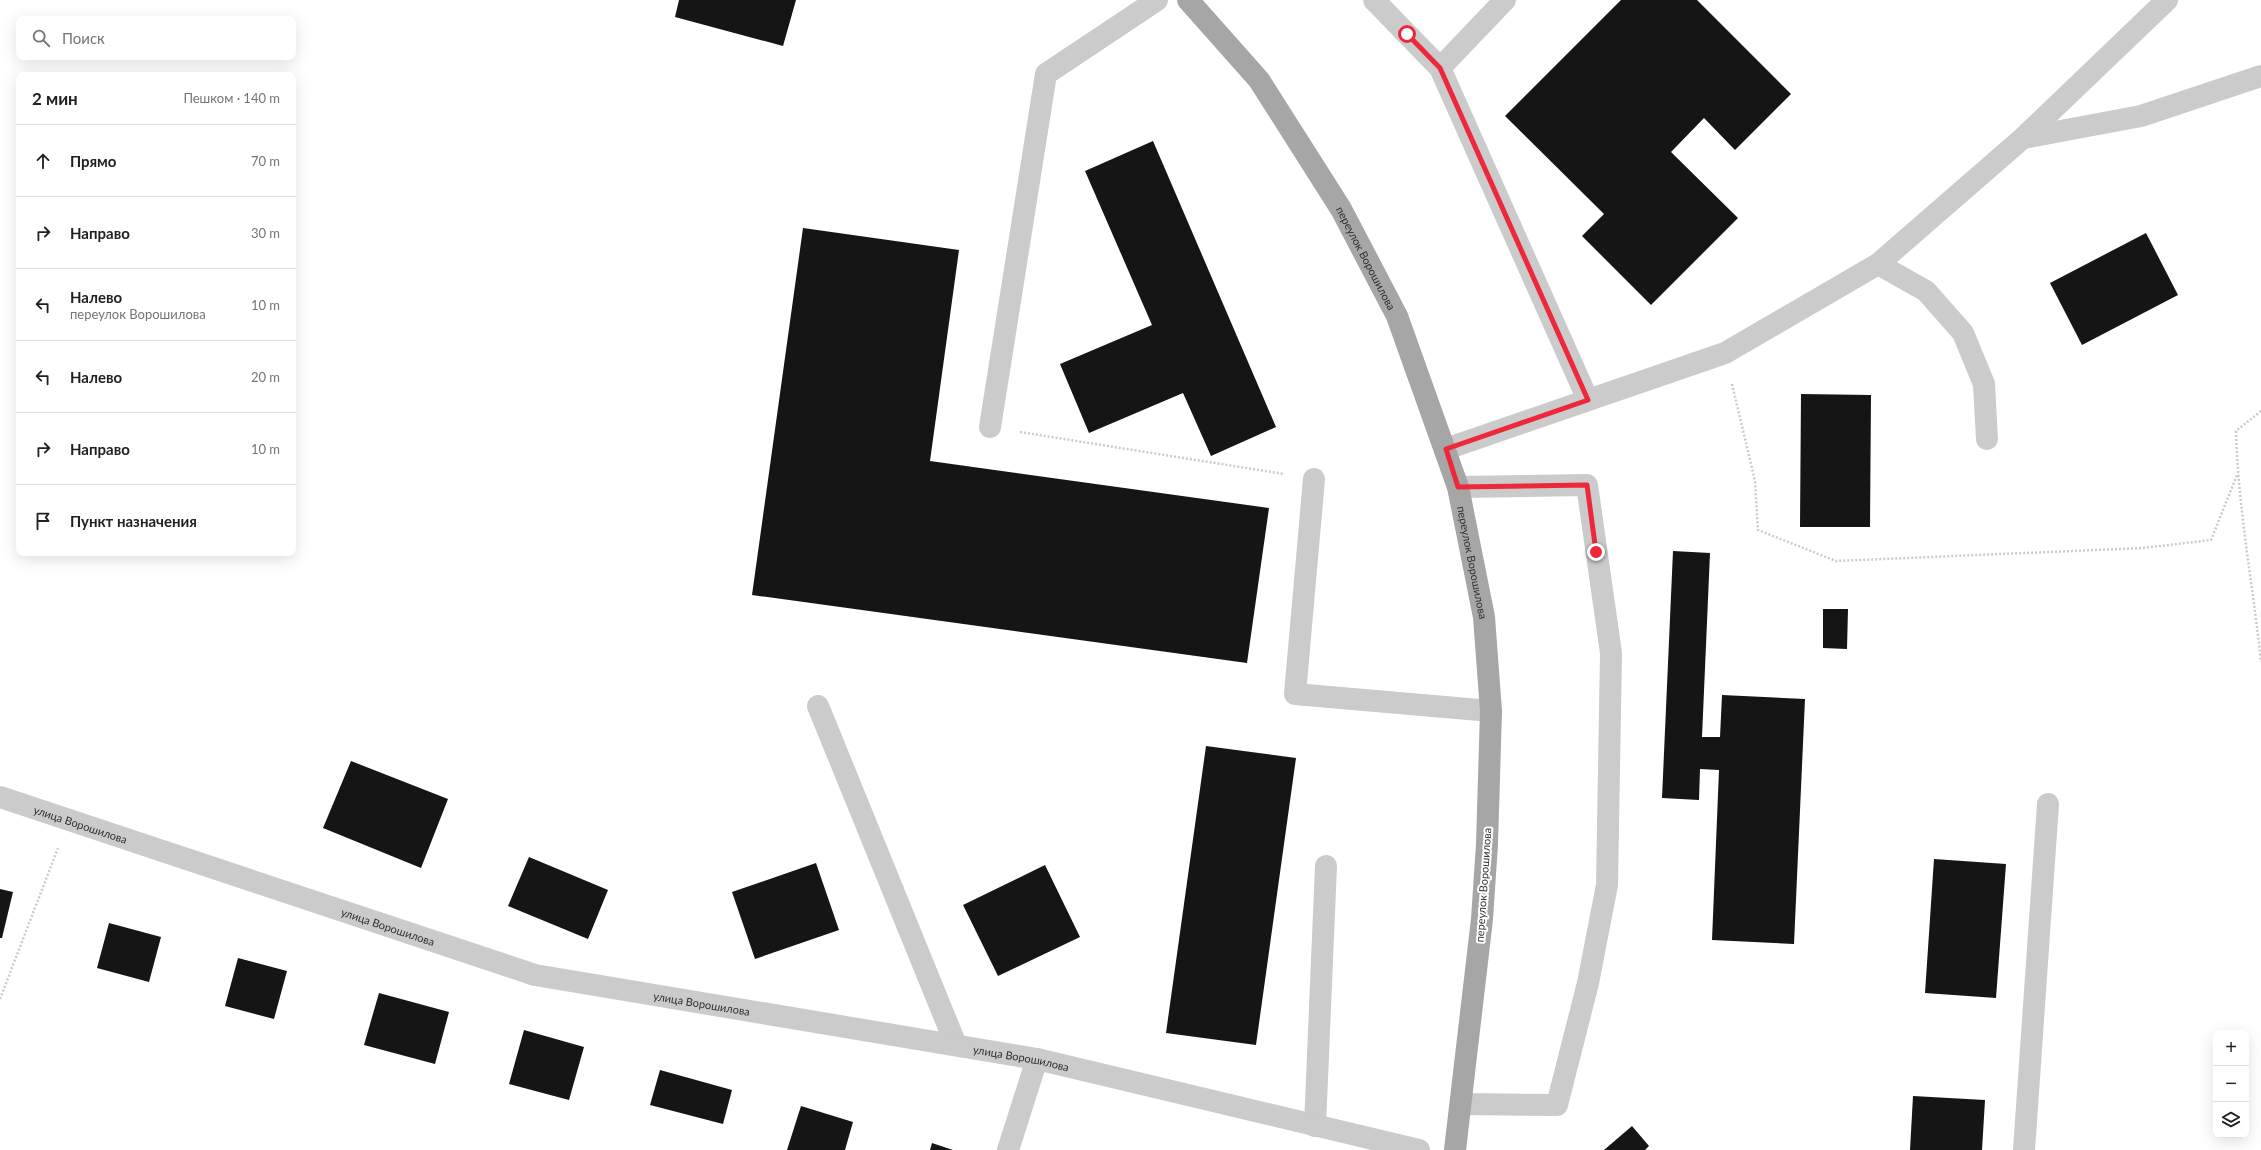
<!DOCTYPE html>
<html lang="ru">
<head>
<meta charset="utf-8">
<style>
  body { margin:0; font-family:Lato,sans-serif; background:#f2f2f2; color:#202124 }
  .controls { position:absolute; right:12px; bottom:12px; display:grid; overflow:hidden; border-radius:8px; box-shadow:0 4px 16px #0002 }
  .controls button { width:36px; height:36px; display:grid; place-items:center; padding:0; border:0; border-bottom:1px solid #e0e0e0; background:#fff; color:#202124; font:20px sans-serif }
  .stop { position:absolute; width:12px; height:12px; margin:-9px; border:3px solid #ee283b; border-radius:50%; background:#fff }
  .stop.end { background:#ee283b; border-color:#fff; box-shadow:0 1px 4px #0008 }
  .list { margin:0; padding:0; list-style:none }
  h2 { display:flex; justify-content:space-between; align-items:center; height:52px; margin:0; padding:0 16px; font-size:17px }
  h2 small { font-size:13px; font-weight:400; color:#757577 }
  .list li { display:grid; grid-template-columns:26px 1fr auto; gap:12px; align-items:center; box-sizing:border-box; height:72px; padding:0 16px; border-top:1px solid #e0e0e0 }
  .list b { display:block; font-size:15px; white-space:nowrap }
  .list p { margin:0; font-size:13px; white-space:nowrap; color:#757577 }
  .list em { font-size:13px; font-style:normal; color:#757577 }
  .icon { flex:none; width:22px; height:22px; fill:none; stroke:currentColor; stroke-width:2; stroke-linecap:round; stroke-linejoin:round }
  .map { position:relative; flex:none; width:2261px; height:1150px; overflow:hidden }
  .search { position:absolute; background:#fff; box-shadow:0 4px 16px #0002; left:16px; top:16px; width:280px; height:44px; display:flex; align-items:center; gap:10px; box-sizing:border-box; padding:0 14px; border-radius:8px; color:#757577; font-size:15px }
  .panel { position:absolute; background:#fff; box-shadow:0 4px 16px #0002; left:16px; top:72px; width:280px; height:484px; border-radius:8px }
  .map>svg:first-child { display:block }
  .building { fill:#151515 }
  .lines { fill:none; stroke-linecap:round; stroke-linejoin:round }
  .path { stroke:#cbcbcb; stroke-width:2.5; stroke-dasharray:2 2; stroke-linecap:butt }
  .lane { stroke:#cbcbcb; stroke-width:22 }
  .street { stroke:#cbcbcb; stroke-width:22 }
  .primary { stroke:#a6a6a6; stroke-width:22 }
  .route { stroke:#ee283b; stroke-width:5 }
  .labels { text-anchor:middle; dominant-baseline:central; stroke-width:4; stroke-linejoin:round; paint-order:stroke }
  .street-label { font-size:11px; fill:#2e2e2e; stroke:#fff }
</style>
</head>
<body>
<div class="map">
<svg width="2261" height="1150" viewBox="0 0 2261 1150">
  <rect width="100%" height="100%" fill="#fff"/>
  <path class="building" d="M679 0H796L783 46 675 17Z
    M1621 0H1697L1791 94 1735 150 1704 118 1671 152 1738 218 1651 305 1582 236 1604 214 1505 116Z
    M1153 141 1276 427 1211 456 1183 393 1089 433 1060 364 1152 325 1085 171Z
    M803 228 959 250 930 461 1269 508 1247 663 752 595Z
    M2146 233 2178 295 2082 345 2050 283Z
    M1801 394 1871 395 1870 527H1800Z
    M1673 551 1710 553 1702 737H1720L1722 695 1805 699 1794 944 1712 940 1719 770 1700 769 1699 800 1662 798Z
    M1823 609H1848L1847 649 1823 648Z
    M1206 746 1296 758 1256 1045 1166 1033Z
    M351 761 448 799 421 868 323 828Z
    M529 857 608 890 588 939 508 906Z
    M1934 859 2006 864 1996 998 1925 993Z
    M816 863 839 930 755 959 732 892Z
    M1045 865 1080 937 998 976 963 905Z
    M0 889 13 892 2 938H0Z
    M109 923 161 937 149 982 97 968Z
    M238 958 287 971 274 1019 225 1006Z
    M379 993 449 1012 435 1064 364 1045Z
    M524 1030 584 1047 569 1100 509 1084Z
    M660 1070 732 1090 723 1124 650 1105Z
    M1913 1096 1985 1100 1982 1150H1910Z
    M801 1106 853 1122 845 1150H787Z
    M1632 1126 1649 1146 1645 1150H1604Z
    M932 1143 953 1150H930Z"/>
  <g class="lines">
    <path class="path" d="M1732 384 1755 481 1758 530 1836 561 2143 548 2211 540 2237 475
      M2261 411 2236 431C2238 508 2253 585 2261 662
      M1020 432 1284 474
      M0 999 58 848"/>
    <path class="lane" d="M1374 0 1440 68 1588 400
      M1440 68 1505 0
      M2023 138 2141 116 2261 76
      M1878 264 1926 291 1963 333 1984 384 1987 439
      M990 427 1046 74 1157 0
      M1446 449 1725 353 1878 264 2023 138 2167 0
      M1314 479 1295 694 1491 711
      M1458 487 1587 485 1611 653 1607 885 1588 983 1557 1105 1462 1104
      M818 706 956 1045
      M1315 1126 1326 866
      M2024 1150 2048 804"/>
    <g class="street">
      <path id="s1" d="M0 797 535 975 1037 1059 1419 1150"/>
      <path d="M1008 1150 1037 1059"/>
    </g>
    <path class="primary" id="s2" d="M1188 0 1259 80 1341 209 1397 316 1458 487 1484 617 1491 711 1487 844 1482 919 1455 1150"/>
  </g>
  <g class="lines">
    <path class="route" d="M1407 34 1440 68 1588 400 1446 449 1458 487 1587 485 1596 552"/>
  </g>
  <g class="labels">
    <g class="street-label">
      <text stroke="none"><textPath href="#s2" startOffset="315">переулок Ворошилова</textPath></text>
      <text stroke="none"><textPath href="#s2" startOffset="639">переулок Ворошилова</textPath></text>
      <text stroke="none"><textPath href="#s1" startOffset="85">улица Ворошилова</textPath></text>
      <text transform="translate(1483 885) rotate(-86)">переулок Ворошилова</text>
      <text stroke="none"><textPath href="#s1" startOffset="409">улица Ворошилова</textPath></text>
      <text stroke="none"><textPath href="#s1" startOffset="733">улица Ворошилова</textPath></text>
      <text stroke="none"><textPath href="#s1" startOffset="1057">улица Ворошилова</textPath></text>
    </g>
  </g>
</svg>
<div class="controls">
<button>+</button>
<button>−</button>
<button><svg class="icon" aria-label="layers" viewBox="0 0 24 24"><path d="M12 4l9 5-9 5-9-5zM3 14l9 5 9-5"/></svg></button>
</div>
<div class="stop" style="left:1407px;top:34px"></div>
<div class="stop end" style="left:1596px;top:552px"></div>
<div class="search"><svg class="icon" aria-label="search" viewBox="0 0 24 24"><circle cx="10" cy="10" r="6"/><path d="M15 15l6 6"/></svg>Поиск</div>
<section class="panel">
<h2>2 мин<small>Пешком · 140 m</small></h2>
<ul class="list">
<li><svg class="icon" aria-label="ahead" viewBox="0 0 24 24"><path d="M12 20V5M6 11l6-6 6 6"/></svg><div><b>Прямо</b></div><em>70 m</em></li>
<li><svg class="icon" aria-label="right" viewBox="0 0 24 24"><path d="M7 20v-9h11M14 6l5 5-5 5"/></svg><div><b>Направо</b></div><em>30 m</em></li>
<li><svg class="icon" aria-label="left" viewBox="0 0 24 24"><path d="M17 20v-9H6M10 6l-5 5 5 5"/></svg><div><b>Налево</b><p>переулок Ворошилова</p></div><em>10 m</em></li>
<li><svg class="icon" aria-label="left" viewBox="0 0 24 24"><path d="M17 20v-9H6M10 6l-5 5 5 5"/></svg><div><b>Налево</b></div><em>20 m</em></li>
<li><svg class="icon" aria-label="right" viewBox="0 0 24 24"><path d="M7 20v-9h11M14 6l5 5-5 5"/></svg><div><b>Направо</b></div><em>10 m</em></li>
<li><svg class="icon" aria-label="arrive" viewBox="0 0 24 24"><path d="M6 21V4h12l-3 4 3 4H6"/></svg><div><b>Пункт назначения</b></div></li>
</ul>
</section>
</div>
</body>
</html>
